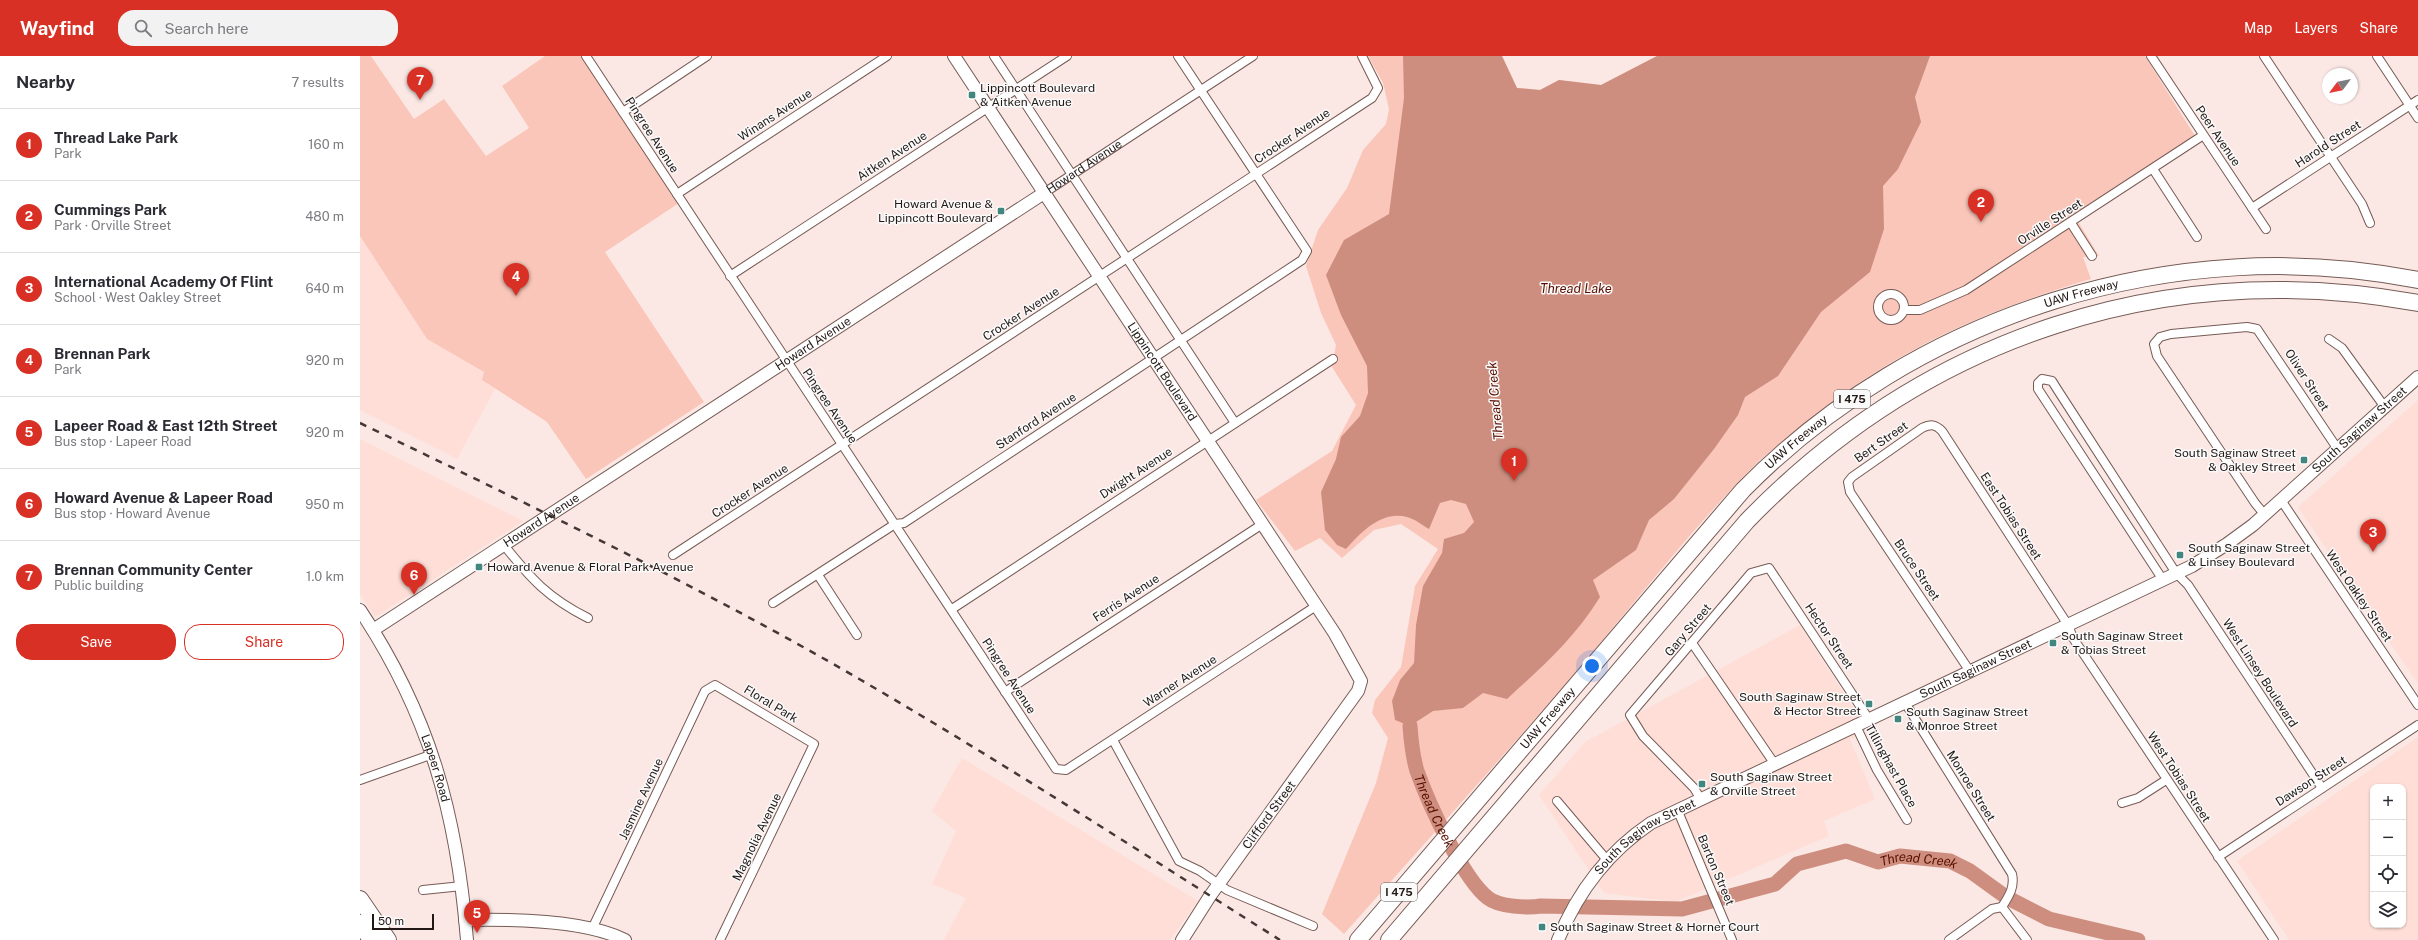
<!DOCTYPE html>
<html lang="en">
<head>
<meta charset="utf-8">
<style>
  body { margin:0; font-family:"Public Sans",sans-serif; background:#f2f2f3; color:#2b2b33 }
  .controls { position:absolute; right:12px; bottom:12px; display:grid; overflow:hidden; border-radius:8px; box-shadow:0 1px 3px #0004 }
  .controls button { width:36px; height:36px; display:grid; place-items:center; padding:0; border:0; border-bottom:1px solid #e1e1e2; background:#fff; color:#2b2b33; font:20px sans-serif }
  .compass { position:absolute; left:1962px; top:12px; width:36px; height:36px; border-radius:50%; background:#fff; box-shadow:0 1px 3px #0004; rotate:238deg }
  .scale { position:absolute; left:12px; bottom:10px; width:62px; box-sizing:border-box; padding-left:4px; border:2px solid #221815; border-top:0; font-size:11px; line-height:14px; white-space:nowrap; color:#221815; -webkit-text-stroke:3px #fafafa; paint-order:stroke }
  .you { position:absolute; left:1232px; top:610px; width:14px; height:14px; margin:-10px; border:3px solid #fff; border-radius:50%; background:#1a73e8; box-shadow:0 0 0 6px #1a73e833 }
  .badge { display:grid; place-items:center; width:26px; height:26px; border-radius:50%; background:#d93025; color:#fff; font-size:13px; font-weight:700 }
  .pin { position:absolute; translate:-50% -33px; filter:drop-shadow(0 1px 2px #0008) }
  .pin::after { content:''; position:absolute; top:21px; width:14px; height:12px; background:inherit; clip-path:polygon(0 0,100% 0,50% 100%) }
  .list { margin:0; padding:0; list-style:none }
  h2 { display:flex; justify-content:space-between; align-items:center; height:52px; margin:0; padding:0 16px; font-size:17px }
  h2 small { font-size:13px; font-weight:400; color:#7c7c81 }
  .list li { display:grid; grid-template-columns:26px 1fr auto; gap:12px; align-items:center; box-sizing:border-box; height:72px; padding:0 16px; border-top:1px solid #e1e1e2 }
  .list b { display:block; font-size:15px; white-space:nowrap }
  .list p { margin:0; font-size:13px; white-space:nowrap; color:#7c7c81 }
  .list em { font-size:13px; font-style:normal; color:#7c7c81 }
  .actions { display:flex; gap:8px; padding:12px 16px }
  .actions a { flex:1; padding:9px 0; border:1px solid #d93025; border-radius:16px; text-align:center; font-size:14px; color:#d93025 }
  .actions .main { background:#d93025; color:#fff }
  .icon { flex:none; width:22px; height:22px; fill:none; stroke:currentColor; stroke-width:2; stroke-linecap:round; stroke-linejoin:round }
  .map { position:relative; flex:none; width:2058px; height:884px; overflow:hidden }
  header { display:flex; align-items:center; gap:24px; box-sizing:border-box; height:56px; padding:0 20px; background:#d93025; color:#fff }
  header strong { font-size:19px }
  nav { display:flex; gap:22px; margin-inline-start:auto; font-size:14px }
  .search { width:280px; height:36px; background:#f2f2f3; display:flex; align-items:center; gap:10px; box-sizing:border-box; padding:0 14px; border-radius:16px; color:#7c7c81; font-size:15px }
  main { display:flex }
  aside { flex:1; background:#fff }
  .map>svg:first-child { display:block }
  .built { fill:#feded6; fill-rule:evenodd }
  .green { fill:#fac6b9 }
  .water { fill:#ce8e7f }
  .lines { fill:none; stroke-linecap:round; stroke-linejoin:round }
  .river { stroke:#ce8e7f; stroke-width:15 }
  .street-casing { stroke:#765b55; stroke-width:10 }
  .secondary-casing { stroke:#765b55; stroke-width:14 }
  .highway-casing { stroke:#765b55; stroke-width:18 }
  .street { stroke:#fff; stroke-width:8 }
  .secondary { stroke:#fff; stroke-width:12 }
  .highway { stroke:#fff; stroke-width:16 }
  .rail { stroke:#443835; stroke-width:2.5; stroke-dasharray:7 7; stroke-linecap:butt }
  .poi-dot { fill:#418780; stroke:#fafafa; stroke-width:1.5 }
  .labels { text-anchor:middle; dominant-baseline:central; stroke-width:3; stroke-linejoin:round; paint-order:stroke }
  .shield { fill:#fafafa; stroke:#635c5a; stroke-width:1 }
  .shield-label { font-size:11px; font-weight:bold; fill:#221815 }
  .poi-label { font-size:12px; fill:#221815; stroke:#fafafa; text-anchor:start }
  .street-label { font-size:12px; fill:#221815; stroke:#fafafa }
  .water-label { font-size:13px; font-style:italic; fill:#5b0f00; stroke:#fafafa }
</style>
</head>
<body>
<header>
<strong>Wayfind</strong>
<div class="search"><svg class="icon" aria-label="search" viewBox="0 0 24 24"><circle cx="10" cy="10" r="6"/><path d="M15 15l6 6"/></svg>Search here</div>
<nav><a>Map</a><a>Layers</a><a>Share</a></nav>
</header>
<main>
<aside>
<h2>Nearby<small>7 results</small></h2>
<ul class="list">
<li><span class="badge">1</span><div><b>Thread Lake Park</b><p>Park</p></div><em>160 m</em></li>
<li><span class="badge">2</span><div><b>Cummings Park</b><p>Park · Orville Street</p></div><em>480 m</em></li>
<li><span class="badge">3</span><div><b>International Academy Of Flint</b><p>School · West Oakley Street</p></div><em>640 m</em></li>
<li><span class="badge">4</span><div><b>Brennan Park</b><p>Park</p></div><em>920 m</em></li>
<li><span class="badge">5</span><div><b>Lapeer Road &amp; East 12th Street</b><p>Bus stop · Lapeer Road</p></div><em>920 m</em></li>
<li><span class="badge">6</span><div><b>Howard Avenue &amp; Lapeer Road</b><p>Bus stop · Howard Avenue</p></div><em>950 m</em></li>
<li><span class="badge">7</span><div><b>Brennan Community Center</b><p>Public building</p></div><em>1.0 km</em></li>
</ul>
<div class="actions"><a class="main">Save</a><a>Share</a></div>
</aside>
<div class="map">
<svg width="2058" height="884" viewBox="0 0 2058 884">
  <rect width="100%" height="100%" fill="#fbe8e4"/>
  <path class="built" d="M0 180 67 283 124 316 122 324 135 333 97 403 0 354Z
    M2058 344V628L1938 451Z
    M0 383 163 465 15 561 0 538Z
    M1440 569 1509 676 1490 683 1515 743 1464 765 1469 780 1315 846 1244 837 1179 739 1225 686Z
    M2058 681V884H1929L1877 805ZM2013 731H2043V869H2013Z
    M602 702 838 845 810 884H584L606 842 572 828 596 775 572 755Z"/>
  <path class="green" d="M0 0H11L54 63 84 43 126 100 169 72 142 30 185 0H221L319 147 245 196 344 346 226 423 187 366 122 324 124 316 67 283 0 180Z
    M1008 0H1142L1157 32 1180 34 1199 24 1241 29 1297 0H1785L1835 80 1714 159 1739 200 1723 201 1731 223C1620 256 1533 295 1443 369 1429 381 1414 392 1400 404 1335 468 1279 542 1220 611 1143 701 1063 789 984 878L962 858 1016 727 1028 682 1012 657 1015 644 1041 611 1055 530 1078 493 1041 468 1014 474 982 502 960 482 935 495 896 444 972 395 996 349 972 311 976 289 961 257 946 210 958 174 987 132 1003 94 1026 68 1029 53 1023 27Z"/>
  <path class="water" d="M1043 0H1142L1157 32 1180 34 1199 24 1241 29 1297 0H1570L1555 41 1561 66 1538 113 1523 130 1524 173 1510 216 1461 256 1418 320 1385 341 1378 359 1354 393 1314 443 1289 464 1276 494 1233 524 1240 541C1214 583 1183 610 1147 643L1123 637 1103 652 1073 655 1050 670 1035 664 1032 645 1040 624 1054 607 1056 569 1063 530 1082 497 1084 483 1104 477 1114 466 1106 448 1091 444 1080 447 1069 473C1062 469 1055 463 1047 461 1022 454 1001 476 986 493L977 489 965 474 961 436 976 403 981 381 1000 360 1008 337 1007 310 981 259 966 219 984 184 1029 158 1044 42Z"/>
  <g class="lines">
    <path class="river" id="s1" d="M1050 670C1051 684 1053 702 1057 715 1068 746 1103 823 1128 842 1139 851 1168 852 1181 850L1322 853 1415 828 1437 808 1486 795 1518 806 1540 800 1590 805 1610 815 1646 841 1689 863 1778 884"/>
    <defs>
      <g id="street">
        <path d="M226 0 696 713 706 714 956 550"/>
        <path d="M634 0 875 367"/>
        <path d="M1791 0 1906 173"/>
        <path d="M1904 0 2002 148 2010 167"/>
        <path d="M2017 0 2058 62"/>
        <path d="M263 56 347 0"/>
        <path d="M1793 113 1837 181"/>
        <path id="s2" d="M684 137 893 0"/>
        <path d="M317 138 527 0"/>
        <path d="M1892 152 2058 44"/>
        <path d="M1711 167 1732 200"/>
        <path d="M370 220 707 0"/>
        <circle cx="1531" cy="251" r="13"/>
        <path d="M1544 254H1560L1606 234 1842 80"/>
        <path d="M1969 283 1982 292 2024 350"/>
        <path d="M1921 444 2058 649"/>
        <path d="M1904 458 1895 447 1797 300 1794 288 1800 281 1811 278 1887 271 1897 273 1977 392"/>
        <path d="M143 488C171 523 188 542 228 562"/>
        <path d="M313 499 1012 42 1018 32 1002 0"/>
        <path d="M458 519 497 579"/>
        <path d="M1803 524 1678 333V327L1682 323 1692 325 1697 333 1816 517 1828 529 1962 732"/>
        <path d="M413 547 535 468 544 467 942 204 947 195 818 0"/>
        <path d="M592 553 973 303"/>
        <path d="M1332 587 1414 707"/>
        <path d="M1609 614 1490 436 1488 426 1492 421 1562 372C1571 368 1575 368 1582 375L1708 569 1713 582 1914 884"/>
        <path d="M645 636 901 469"/>
        <path d="M1544 645 1652 818C1655 831 1649 840 1642 851"/>
        <path d="M1495 668 1517 714 1547 764"/>
        <path d="M753 684 819 805 840 815 867 834 953 870"/>
        <path d="M0 724 73 698"/>
        <path d="M1340 742 1334 732 1283 680 1270 659 1391 517 1409 512 1508 662"/>
        <path d="M1197 745 1247 804"/>
        <path d="M1762 747 1778 742 1806 724"/>
        <path d="M1317 753 1372 884"/>
        <path d="M1858 801 2058 669"/>
        <path d="M63 834 102 830"/>
        <path d="M1642 851 1667 884"/>
        <path d="M233 871 345 635 355 629 454 688 360 884"/>
        <path d="M1589 884 1632 853 1642 851"/>
      </g>
      <g id="secondary">
        <path id="s3" d="M594 0 975 578 1001 625 998 635 850 840 822 884"/>
        <path id="s4" d="M0 554C70 659 97 759 107 884"/>
        <path id="s5" d="M13 574 684 137"/>
        <path d="M105 864C151 863 226 864 265 884"/>
        <path id="s6" d="M1198 884C1217 837 1248 796 1291 767L1832 510 1867 488 1893 469 2058 321"/>
      </g>
      <g id="highway">
        <path d="M0 843 28 884"/>
        <path d="M0 867 11 884"/>
        <path id="s7" d="M998 884 1383 434C1556 258 1815 175 2058 224"/>
        <path d="M1029 884 1387 465C1566 280 1805 201 2058 247"/>
      </g>
    </defs>
    <use href="#street" class="street-casing"/>
    <use href="#secondary" class="secondary-casing"/>
    <use href="#highway" class="highway-casing"/>
    <use href="#street" class="street"/>
    <use href="#secondary" class="secondary"/>
    <use href="#highway" class="highway"/>
    <path class="rail" d="M0 367C157 443 316 519 468 605 622 693 771 790 920 884"/>
  </g>
  <g class="poi-dot">
    <rect x="608" y="35" width="8" height="8" rx="2"/>
    <rect x="637" y="151" width="8" height="8" rx="2"/>
    <rect x="1940" y="400" width="8" height="8" rx="2"/>
    <rect x="1816" y="495" width="8" height="8" rx="2"/>
    <rect x="115" y="507" width="8" height="8" rx="2"/>
    <rect x="1689" y="583" width="8" height="8" rx="2"/>
    <rect x="1505" y="644" width="8" height="8" rx="2"/>
    <rect x="1534" y="659" width="8" height="8" rx="2"/>
    <rect x="1338" y="724" width="8" height="8" rx="2"/>
    <rect x="1178" y="867" width="8" height="8" rx="2"/>
  </g>
  <g class="labels">
    <g class="shield">
      <rect x="1474" y="334" width="36" height="18" rx="3"/>
      <rect x="1021" y="827" width="36" height="18" rx="3"/>
    </g>
    <g class="shield-label">
      <text x="1492" y="343">I 475</text>
      <text x="1039" y="836">I 475</text>
    </g>
    <g class="poi-label">
      <text x="620" y="32">Lippincott Boulevard<tspan x="620" dy="14">&amp; Aitken Avenue</tspan></text>
      <text x="633" y="148" text-anchor="end">Howard Avenue &amp;<tspan x="633" dy="14">Lippincott Boulevard</tspan></text>
      <text x="1936" y="397" text-anchor="end">South Saginaw Street<tspan x="1936" dy="14">&amp; Oakley Street</tspan></text>
      <text x="1828" y="492">South Saginaw Street<tspan x="1828" dy="14">&amp; Linsey Boulevard</tspan></text>
      <text x="127" y="511">Howard Avenue &amp; Floral Park Avenue</text>
      <text x="1701" y="580">South Saginaw Street<tspan x="1701" dy="14">&amp; Tobias Street</tspan></text>
      <text x="1501" y="641" text-anchor="end">South Saginaw Street<tspan x="1501" dy="14">&amp; Hector Street</tspan></text>
      <text x="1546" y="656">South Saginaw Street<tspan x="1546" dy="14">&amp; Monroe Street</tspan></text>
      <text x="1350" y="721">South Saginaw Street<tspan x="1350" dy="14">&amp; Orville Street</tspan></text>
      <text x="1190" y="871">South Saginaw Street &amp; Horner Court</text>
    </g>
    <g class="street-label">
      <text transform="translate(415 59) rotate(-33)">Winans Avenue</text>
      <text transform="translate(292 79) rotate(57)">Pingree Avenue</text>
      <text transform="translate(932 80) rotate(-34)">Crocker Avenue</text>
      <text transform="translate(1858 80) rotate(56)">Peer Avenue</text>
      <text transform="translate(1968 88) rotate(-33)">Harold Street</text>
      <text transform="translate(532 100) rotate(-33)">Aitken Avenue</text>
      <text stroke="none"><textPath href="#s2" startOffset="48">Howard Avenue</textPath></text>
      <text transform="translate(1690 166) rotate(-33)">Orville Street</text>
      <text stroke="none"><textPath href="#s7" startOffset="988">UAW Freeway</textPath></text>
      <text transform="translate(661 258) rotate(-33)">Crocker Avenue</text>
      <text stroke="none"><textPath href="#s5" startOffset="525">Howard Avenue</textPath></text>
      <text stroke="none"><textPath href="#s3" startOffset="378">Lippincott Boulevard</textPath></text>
      <text transform="translate(1947 324) rotate(57)">Oliver Street</text>
      <text transform="translate(470 350) rotate(56)">Pingree Avenue</text>
      <text transform="translate(676 365) rotate(-33)">Stanford Avenue</text>
      <text stroke="none"><textPath href="#s6" startOffset="967">South Saginaw Street</textPath></text>
      <text stroke="none"><textPath href="#s7" startOffset="664">UAW Freeway</textPath></text>
      <text transform="translate(1521 386) rotate(-35)">Bert Street</text>
      <text transform="translate(776 417) rotate(-33)">Dwight Avenue</text>
      <text transform="translate(390 435) rotate(-33)">Crocker Avenue</text>
      <text transform="translate(1651 460) rotate(57)">East Tobias Street</text>
      <text stroke="none"><textPath href="#s5" startOffset="201">Howard Avenue</textPath></text>
      <text transform="translate(1557 514) rotate(56)">Bruce Street</text>
      <text transform="translate(1999 540) rotate(56)">West Oakley Street</text>
      <text transform="translate(766 542) rotate(-33)">Ferris Avenue</text>
      <text transform="translate(1328 574) rotate(-50)">Gary Street</text>
      <text transform="translate(1469 580) rotate(56)">Hector Street</text>
      <text stroke="none"><textPath href="#s6" startOffset="511">South Saginaw Street</textPath></text>
      <text transform="translate(1900 617) rotate(57)">West Linsey Boulevard</text>
      <text transform="translate(649 620) rotate(57)">Pingree Avenue</text>
      <text transform="translate(820 625) rotate(-33)">Warner Avenue</text>
      <text transform="translate(411 648) rotate(31)">Floral Park</text>
      <text stroke="none"><textPath href="#s7" startOffset="292">UAW Freeway</textPath></text>
      <text transform="translate(1531 710) rotate(61)">Tillinghast Place</text>
      <text stroke="none"><textPath href="#s4" startOffset="176">Lapeer Road</textPath></text>
      <text transform="translate(1819 721) rotate(57)">West Tobias Street</text>
      <text transform="translate(1951 725) rotate(-33)">Dawson Street</text>
      <text transform="translate(1611 730) rotate(58)">Monroe Street</text>
      <text transform="translate(281 743) rotate(-65)">Jasmine Avenue</text>
      <text transform="translate(909 759) rotate(-54)">Clifford Street</text>
      <text transform="translate(397 781) rotate(-64)">Magnolia Avenue</text>
      <text stroke="none"><textPath href="#s6" startOffset="139">South Saginaw Street</textPath></text>
      <text transform="translate(1356 814) rotate(67)">Barton Street</text>
    </g>
    <g class="water-label">
      <text x="1216" y="232">Thread Lake</text>
      <text transform="translate(1135 345) rotate(-95)">Thread Creek</text>
      <text stroke="none"><textPath href="#s1" startOffset="89">Thread Creek</textPath></text>
      <text stroke="none"><textPath href="#s1" startOffset="640">Thread Creek</textPath></text>
    </g>
  </g>
</svg>
<div class="controls">
<button>+</button>
<button>−</button>
<button><svg class="icon" aria-label="locate" viewBox="0 0 24 24"><circle cx="12" cy="12" r="6"/><path d="M12 2v4M12 18v4M2 12h4M18 12h4"/></svg></button>
<button><svg class="icon" aria-label="layers" viewBox="0 0 24 24"><path d="M12 4l9 5-9 5-9-5zM3 14l9 5 9-5"/></svg></button>
</div>
<svg class="compass" viewBox="-18 -18 36 36"><path d="M0-13l5 13h-10z" fill="#e53935"/><path d="M0 13l5-13h-10z" fill="#7c7c81"/></svg>
<div class="scale">50 m</div>
<div class="you"></div>
<div class="pin badge" style="left:1154px;top:425px">1</div>
<div class="pin badge" style="left:1621px;top:166px">2</div>
<div class="pin badge" style="left:2013px;top:496px">3</div>
<div class="pin badge" style="left:156px;top:240px">4</div>
<div class="pin badge" style="left:117px;top:877px">5</div>
<div class="pin badge" style="left:54px;top:539px">6</div>
<div class="pin badge" style="left:60px;top:44px">7</div>
</div>
</main>
</body>
</html>
